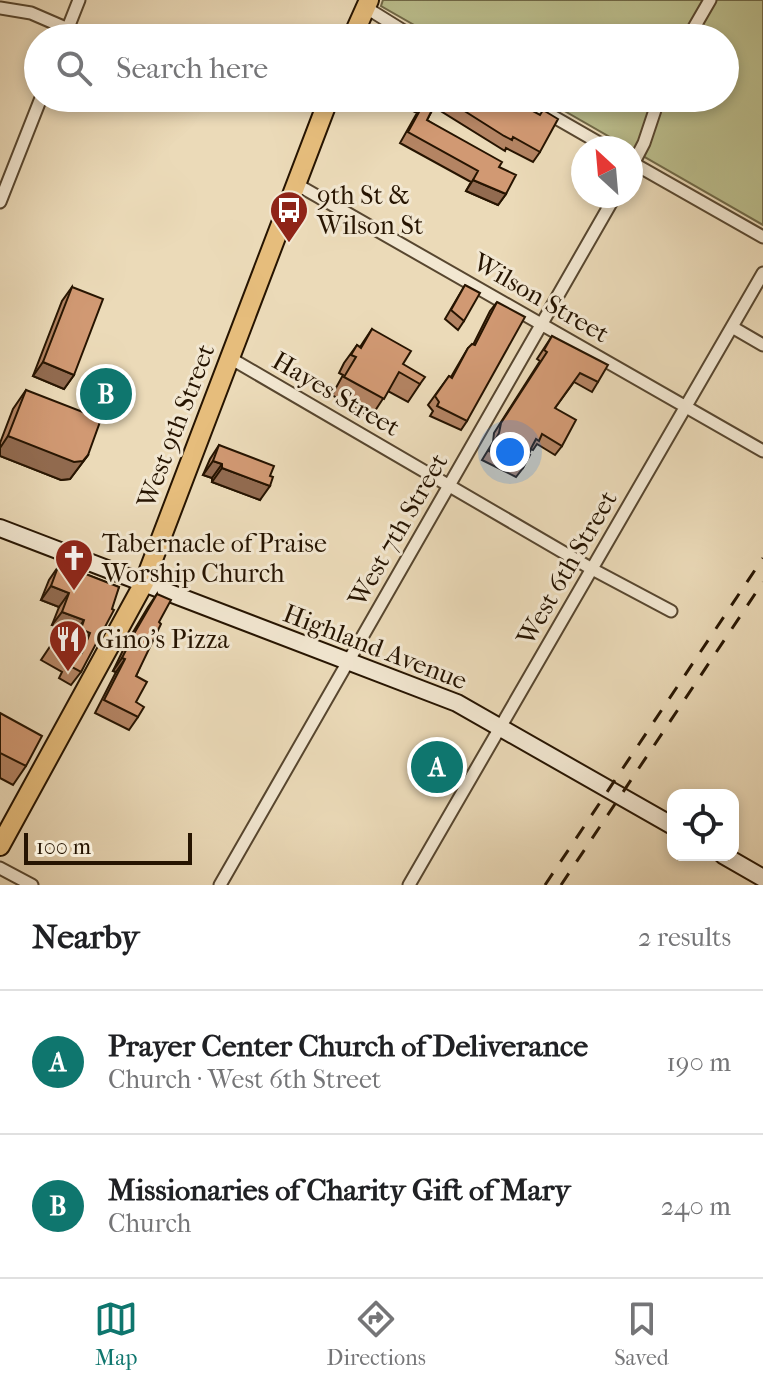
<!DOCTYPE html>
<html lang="en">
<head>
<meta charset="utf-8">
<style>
  body { margin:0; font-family:"IM FELL French Canon",serif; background:#f6f6f6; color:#202124 }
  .controls { position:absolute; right:24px; bottom:24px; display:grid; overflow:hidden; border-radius:16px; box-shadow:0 4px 12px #0003 }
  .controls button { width:72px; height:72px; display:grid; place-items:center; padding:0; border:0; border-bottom:2px solid #e0e0e0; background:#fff; color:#202124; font:40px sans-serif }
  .compass { position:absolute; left:571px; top:136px; width:72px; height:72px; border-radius:50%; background:#fff; box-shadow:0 4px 12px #0003; rotate:334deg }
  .scale { position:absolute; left:24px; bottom:20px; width:168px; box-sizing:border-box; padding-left:8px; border:4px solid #261401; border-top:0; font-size:22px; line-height:28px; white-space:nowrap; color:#261401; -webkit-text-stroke:6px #f2e7d1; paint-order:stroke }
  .you { position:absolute; left:510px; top:452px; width:28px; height:28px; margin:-20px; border:6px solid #fff; border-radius:50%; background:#1a73e8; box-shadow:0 0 0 12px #1a73e833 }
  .badge { display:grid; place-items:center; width:52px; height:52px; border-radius:50%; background:#0f766e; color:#fff; font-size:26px; font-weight:700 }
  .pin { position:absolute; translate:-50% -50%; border:4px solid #fff; box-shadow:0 2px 8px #0006 }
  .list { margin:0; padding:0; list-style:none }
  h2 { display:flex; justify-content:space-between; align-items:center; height:104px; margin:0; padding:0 32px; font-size:34px }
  h2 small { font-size:26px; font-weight:400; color:#757577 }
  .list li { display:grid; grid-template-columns:52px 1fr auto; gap:24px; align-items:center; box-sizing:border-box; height:144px; padding:0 32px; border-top:2px solid #e0e0e0 }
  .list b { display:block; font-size:30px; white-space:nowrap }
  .list p { margin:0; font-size:26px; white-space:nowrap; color:#757577 }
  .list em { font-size:26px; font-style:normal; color:#757577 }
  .icon { flex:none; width:44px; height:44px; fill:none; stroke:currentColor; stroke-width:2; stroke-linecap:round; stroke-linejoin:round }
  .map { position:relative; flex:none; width:763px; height:885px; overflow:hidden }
  .search { position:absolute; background:#fff; box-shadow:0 4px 12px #0003; left:24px; right:24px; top:24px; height:88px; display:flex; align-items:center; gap:20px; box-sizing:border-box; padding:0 28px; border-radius:44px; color:#757577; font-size:30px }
  .sheet { height:392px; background:#fff }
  nav { display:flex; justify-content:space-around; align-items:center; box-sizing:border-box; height:112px; border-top:2px solid #e0e0e0; background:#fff; font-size:22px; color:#757577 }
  nav a { display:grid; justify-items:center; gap:4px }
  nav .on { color:#0f766e }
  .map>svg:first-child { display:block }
  .green { fill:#bbbe8d; stroke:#706947; stroke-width:2 }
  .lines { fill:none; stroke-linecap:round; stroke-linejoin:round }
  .minor-casing { stroke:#57462f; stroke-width:15 }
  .secondary-casing { stroke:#261401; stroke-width:20 }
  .primary-casing { stroke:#261401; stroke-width:22 }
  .minor { stroke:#f2e7d1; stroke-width:11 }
  .secondary { stroke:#f2e7d1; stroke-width:16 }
  .primary { stroke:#e6bd7c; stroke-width:18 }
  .rail { stroke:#261401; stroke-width:3; stroke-dasharray:14 14; stroke-linecap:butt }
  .wall { fill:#b48463; stroke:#261401; stroke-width:2 }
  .shaded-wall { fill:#926b50; stroke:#261401; stroke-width:2 }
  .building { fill:#d19973; stroke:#261401; stroke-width:2 }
  .labels { text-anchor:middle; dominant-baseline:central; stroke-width:6; stroke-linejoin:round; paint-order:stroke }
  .poi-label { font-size:26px; fill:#261401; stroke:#f2e7d1; text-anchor:start }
  .street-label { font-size:26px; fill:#261401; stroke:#f2e7d1 }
</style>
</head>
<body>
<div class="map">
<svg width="763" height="885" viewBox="0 0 763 885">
  <rect width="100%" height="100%" fill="#ebdab8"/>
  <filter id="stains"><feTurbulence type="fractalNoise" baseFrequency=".0025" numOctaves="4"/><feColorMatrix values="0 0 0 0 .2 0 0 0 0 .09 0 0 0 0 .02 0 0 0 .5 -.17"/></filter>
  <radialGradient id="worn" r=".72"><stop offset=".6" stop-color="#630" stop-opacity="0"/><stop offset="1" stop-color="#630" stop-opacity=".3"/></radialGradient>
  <path class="green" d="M383 0H763V225L542 98H725V38H437L381 6Z"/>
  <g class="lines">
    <defs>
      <path id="minor" d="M365 7 415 38
        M0 8 31 13 68 29
        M64 38 79 0
        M688 38 710 0
        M521 98 608 148
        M631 162 763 237
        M631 168 644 143 659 98
        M296 184 763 451
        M0 202 41 98
        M732 327 763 345
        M230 358 592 569 671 611
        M0 868 32 885
        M220 885 615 196
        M409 885 763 273"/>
      <path id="secondary" d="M0 528 457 703 673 826
        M723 855 763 878"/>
      <path id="primary" d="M352 38 369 0
        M0 846 144 583 329 98"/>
    </defs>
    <use href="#minor" class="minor-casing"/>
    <use href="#secondary" class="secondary-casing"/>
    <use href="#primary" class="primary-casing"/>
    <use href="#minor" class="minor"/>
    <use href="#secondary" class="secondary"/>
    <use href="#primary" class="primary"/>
    <path class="rail" d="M545 885 763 558
      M561 885 763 582"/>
  </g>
  <path class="wall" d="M417 98H509L540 152 533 162 506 148 505 151 434 107 427 120 499 167 506 194 498 205 466 191 471 182 400 143 417 113 411 110Z
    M465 285 464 321 458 330 445 319Z
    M72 287 74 375 64 389 33 376 62 301Z
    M497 302 467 421 461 430 430 416 433 411 428 405 449 376 451 377 468 348 473 345 490 311Z
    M372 329 420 384 408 402 388 391 371 417 332 395 343 375 339 373 344 363 357 345 360 347Z
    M552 336 598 382 592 392 574 382 555 408 562 446 555 455 537 444 533 450 531 449 523 468 516 477 482 460 493 442 494 433 540 361 537 359Z
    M26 390 88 455 70 479 61 480 0 456V443L13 409Z
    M219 445 270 476 260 500 212 482V478L203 475 210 459Z
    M58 567 76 574 78 571 119 587 81 672 71 685 59 678 62 672 41 660 53 642 78 652 81 646 71 643 75 633 52 625 59 607 41 600 49 580Z
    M157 594 159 622 136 676V702L138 717 129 730 95 713 116 672 113 671 126 644 148 607Z
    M0 713 26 766 13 785 0 778Z"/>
  <path class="shaded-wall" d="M473 180 506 194 498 205 466 191Z
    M43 362 74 375 64 389 33 376Z
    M8 436 88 455 70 479 61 480 0 456V448Z
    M213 461 222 464 212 478 203 475Z
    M222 468 270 486 260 500 212 482Z
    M51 586 69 593 59 607 41 600Z
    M62 612 84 620 75 633 52 625Z
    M81 629 90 633 81 646 71 643Z
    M122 658 125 659 116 672 113 671Z"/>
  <path class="building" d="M419 98H438L427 120 502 162 499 167 516 175 506 194 473 180 478 171 408 132 424 103 418 100Z
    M444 98H509L540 115 543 110 558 119 540 152 513 137 512 140 504 136Z
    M465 285 480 293 464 321 451 310Z
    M72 287 103 299 74 375 43 362Z
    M497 302 525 317 467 421 437 406 439 402 435 396 449 376 452 378 468 348 472 344 475 345Z
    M372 329 411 351 403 364 425 377 420 384 399 372 384 399 344 377 356 357 351 355 357 345 361 348Z
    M552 336 608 365 598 382 580 373 555 408 576 420 562 446 542 434 539 441 536 439 528 454 530 455 523 468 489 451 499 433 501 423 547 352 544 350Z
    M26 390 101 419 88 455 83 461 74 462 8 436Z
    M219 445 274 466 270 476 273 477 270 486 222 468V464L213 461Z
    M58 567 77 574 78 571 119 587 112 609 114 610 81 672 68 665 72 659 51 646 53 642 82 653 90 633 81 629 84 620 62 612 69 593 51 586Z
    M157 594 171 600 159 622 161 624 136 676 147 682 136 702 144 707 138 717 104 700 125 659 122 658 135 632Z
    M0 713 42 736 26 766 0 753Z"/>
  <defs>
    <symbol id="bus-pin" viewBox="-11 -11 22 30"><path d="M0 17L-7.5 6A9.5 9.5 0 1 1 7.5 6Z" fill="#8f2418" stroke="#f2e7d1"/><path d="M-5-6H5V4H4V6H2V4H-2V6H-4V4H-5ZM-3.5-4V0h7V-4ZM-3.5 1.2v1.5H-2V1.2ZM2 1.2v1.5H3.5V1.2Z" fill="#fff"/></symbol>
    <symbol id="church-pin" viewBox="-11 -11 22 30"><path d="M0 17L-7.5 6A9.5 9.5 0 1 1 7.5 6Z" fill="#8f2418" stroke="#f2e7d1"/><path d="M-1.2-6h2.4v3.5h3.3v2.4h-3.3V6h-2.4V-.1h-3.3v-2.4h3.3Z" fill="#fff"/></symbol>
    <symbol id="restaurant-pin" viewBox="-11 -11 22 30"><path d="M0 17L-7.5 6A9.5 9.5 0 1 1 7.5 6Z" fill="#8f2418" stroke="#f2e7d1"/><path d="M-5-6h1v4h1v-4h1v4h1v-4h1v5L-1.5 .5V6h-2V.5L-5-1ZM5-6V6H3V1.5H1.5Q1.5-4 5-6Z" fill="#fff"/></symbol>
  </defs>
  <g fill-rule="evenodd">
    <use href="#bus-pin" x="267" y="188" width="44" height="60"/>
    <use href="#church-pin" x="52" y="536" width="44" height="60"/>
    <use href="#restaurant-pin" x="46" y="617" width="44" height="60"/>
  </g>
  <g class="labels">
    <g class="poi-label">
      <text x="317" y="195">9th St &amp;<tspan x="317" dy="30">Wilson St</tspan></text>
      <text x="102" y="543">Tabernacle of Praise<tspan x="102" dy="30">Worship Church</tspan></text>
      <text x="96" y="639">Gino's Pizza</text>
    </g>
    <g class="street-label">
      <text transform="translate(541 298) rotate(30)">Wilson Street</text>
      <text transform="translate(336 394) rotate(30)">Hayes Street</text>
      <text transform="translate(176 426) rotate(-69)">West 9th Street</text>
      <text transform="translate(398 530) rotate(-60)">West 7th Street</text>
      <text transform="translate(567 568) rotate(-60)">West 6th Street</text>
      <text transform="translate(375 647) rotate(21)">Highland Avenue</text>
    </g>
  </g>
  <rect width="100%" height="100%" filter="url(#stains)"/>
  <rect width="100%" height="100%" fill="url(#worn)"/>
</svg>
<div class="controls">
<button><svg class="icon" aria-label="locate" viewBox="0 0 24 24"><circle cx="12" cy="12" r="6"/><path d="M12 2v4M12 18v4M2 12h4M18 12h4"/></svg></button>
</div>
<svg class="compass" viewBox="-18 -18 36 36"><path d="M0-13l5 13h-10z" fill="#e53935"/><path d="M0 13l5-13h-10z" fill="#757577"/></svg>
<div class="scale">100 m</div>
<div class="you"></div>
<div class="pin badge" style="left:437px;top:767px">A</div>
<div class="pin badge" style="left:106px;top:394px">B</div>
<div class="search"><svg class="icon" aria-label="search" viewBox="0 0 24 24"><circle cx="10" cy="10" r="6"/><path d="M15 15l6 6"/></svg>Search here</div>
</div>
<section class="sheet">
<h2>Nearby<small>2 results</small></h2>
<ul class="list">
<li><span class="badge">A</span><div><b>Prayer Center Church of Deliverance</b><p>Church · West 6th Street</p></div><em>190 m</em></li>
<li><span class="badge">B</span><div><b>Missionaries of Charity Gift of Mary</b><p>Church</p></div><em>240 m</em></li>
</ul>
</section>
<nav>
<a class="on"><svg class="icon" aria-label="map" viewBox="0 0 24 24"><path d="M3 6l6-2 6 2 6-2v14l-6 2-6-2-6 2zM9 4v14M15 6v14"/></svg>Map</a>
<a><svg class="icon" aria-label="directions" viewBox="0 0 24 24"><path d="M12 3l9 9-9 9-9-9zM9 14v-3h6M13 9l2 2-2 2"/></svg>Directions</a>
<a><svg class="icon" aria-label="saved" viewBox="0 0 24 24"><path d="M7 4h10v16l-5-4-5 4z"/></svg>Saved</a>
</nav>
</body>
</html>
